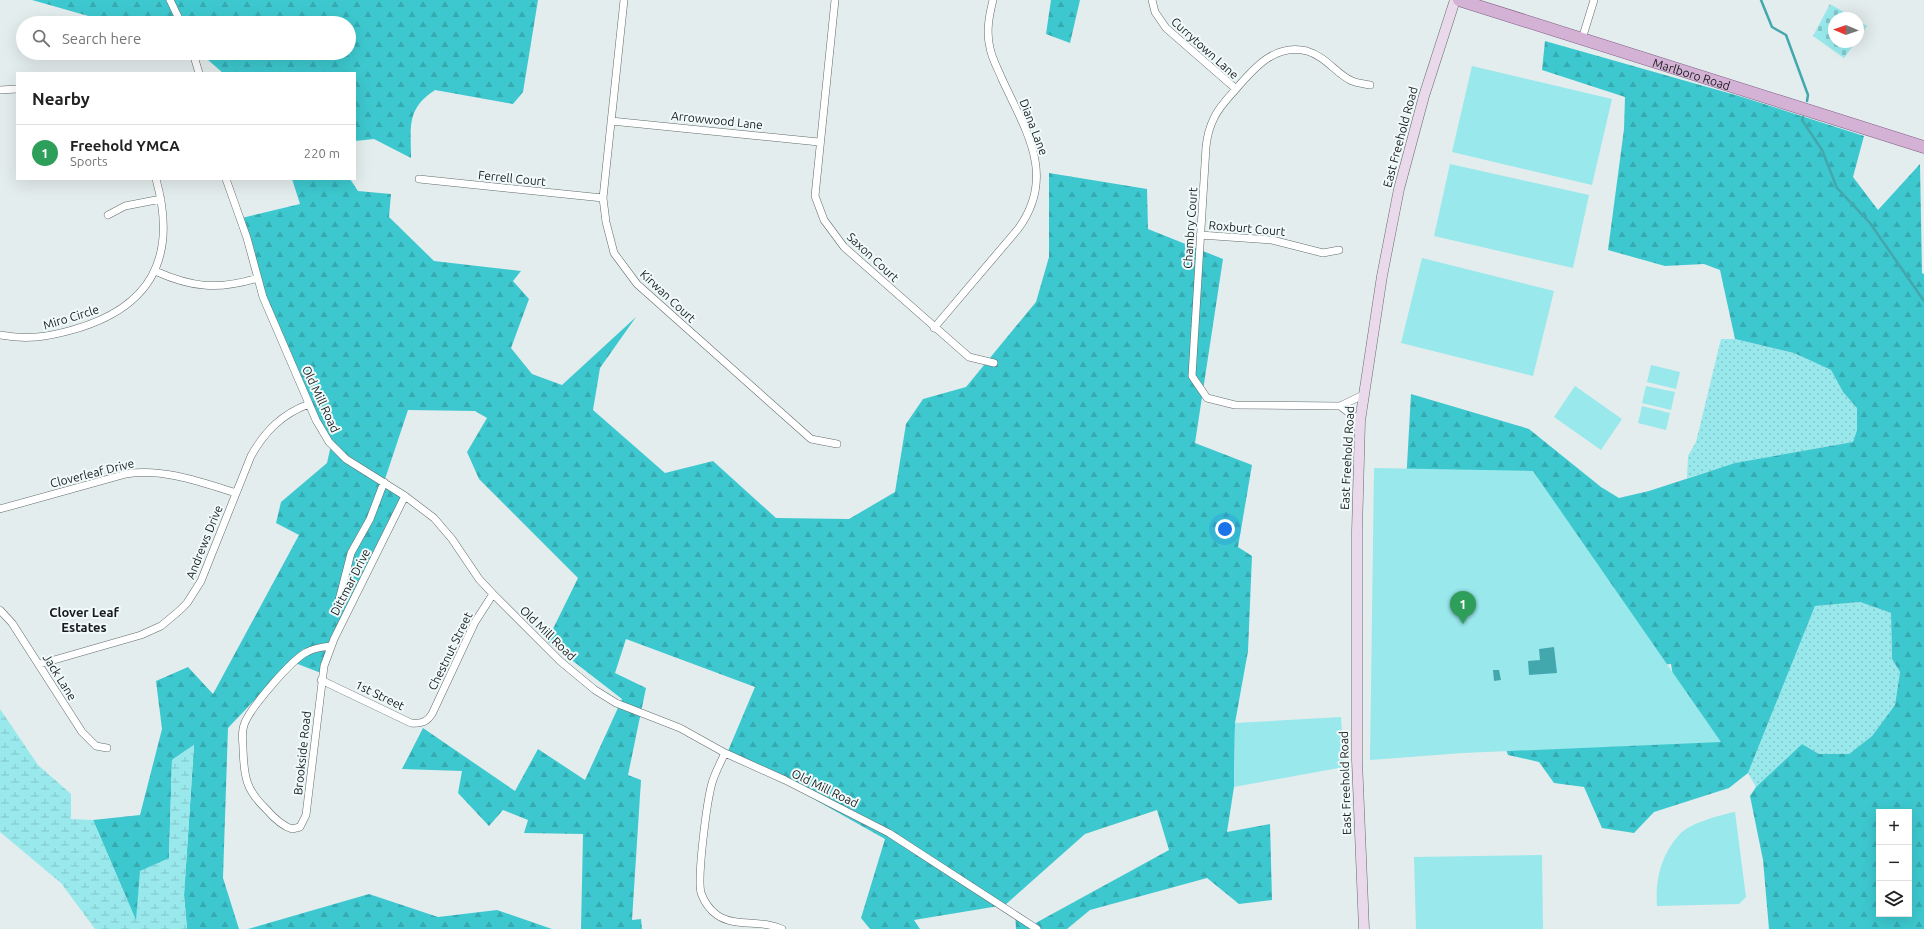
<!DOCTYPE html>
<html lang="en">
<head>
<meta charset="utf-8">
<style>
  body { margin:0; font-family:Ubuntu,sans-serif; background:#f6f6f6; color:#222 }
  .controls { position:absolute; right:12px; bottom:12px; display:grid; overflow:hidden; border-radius:0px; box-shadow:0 4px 16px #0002 }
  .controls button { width:36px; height:36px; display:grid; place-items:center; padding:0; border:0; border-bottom:1px solid #e0e0e0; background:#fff; color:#222; font:20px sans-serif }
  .compass { position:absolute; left:1828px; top:12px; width:36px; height:36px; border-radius:50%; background:#fff; box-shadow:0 4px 16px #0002; rotate:272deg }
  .you { position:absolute; left:1225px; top:529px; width:14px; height:14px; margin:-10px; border:3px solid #fff; border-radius:50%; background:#1a73e8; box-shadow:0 0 0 6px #1a73e833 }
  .badge { display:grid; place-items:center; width:26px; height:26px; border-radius:50%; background:#0b8043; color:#fff; font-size:13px; font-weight:700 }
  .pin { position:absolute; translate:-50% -33px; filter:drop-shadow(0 1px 2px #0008) }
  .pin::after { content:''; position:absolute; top:21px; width:14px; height:12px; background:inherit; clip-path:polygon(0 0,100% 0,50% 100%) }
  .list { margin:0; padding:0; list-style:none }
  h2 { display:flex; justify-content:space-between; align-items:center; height:52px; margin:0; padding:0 16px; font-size:17px }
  h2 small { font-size:13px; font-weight:400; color:#767676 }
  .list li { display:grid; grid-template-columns:26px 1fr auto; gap:12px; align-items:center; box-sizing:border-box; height:56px; padding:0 16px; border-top:1px solid #e0e0e0 }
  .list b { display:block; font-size:15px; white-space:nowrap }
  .list p { margin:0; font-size:13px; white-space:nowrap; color:#767676 }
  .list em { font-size:13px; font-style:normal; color:#767676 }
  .icon { flex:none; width:22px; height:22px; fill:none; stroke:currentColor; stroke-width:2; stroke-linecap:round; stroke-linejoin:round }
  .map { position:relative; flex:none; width:1924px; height:929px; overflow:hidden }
  .search { position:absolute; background:#fff; box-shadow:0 4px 16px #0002; left:16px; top:16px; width:340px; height:44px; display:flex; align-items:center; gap:10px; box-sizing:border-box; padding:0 14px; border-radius:22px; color:#767676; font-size:15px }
  .panel { position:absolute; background:#fff; box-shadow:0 4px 16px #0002; left:16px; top:72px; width:340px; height:108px; border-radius:0px }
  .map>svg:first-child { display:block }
  .grass { fill:url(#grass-dots) }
  .forest { fill:url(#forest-firs); fill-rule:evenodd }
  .wetland { fill:url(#wetland-marsh) }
  .cemetery { fill:url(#cemetery-stones) }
  .park { fill:#98e8ec }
  .water { fill:#43a8ad }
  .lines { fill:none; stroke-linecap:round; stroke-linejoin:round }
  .stream { stroke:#43a8ad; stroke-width:2.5 }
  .minor-casing { stroke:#636b6b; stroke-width:8 }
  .secondary-casing { stroke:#636b6b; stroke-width:11 }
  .primary-casing { stroke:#7e5c82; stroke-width:13 }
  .minor { stroke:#fff; stroke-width:7 }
  .secondary { stroke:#e9d9ea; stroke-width:10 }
  .primary { stroke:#d3b2d5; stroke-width:12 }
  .labels { text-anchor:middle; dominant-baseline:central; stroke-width:4; stroke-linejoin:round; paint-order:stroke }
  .street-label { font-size:12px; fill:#181b1c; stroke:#f1fafa }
  .neighbourhood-label { font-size:13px; font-weight:bold; fill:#181b1c; stroke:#f1fafa }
</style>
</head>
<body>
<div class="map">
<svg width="1924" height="929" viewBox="0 0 1924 929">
  <defs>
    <pattern id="grass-dots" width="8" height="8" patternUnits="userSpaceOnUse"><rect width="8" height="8" fill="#98e8ec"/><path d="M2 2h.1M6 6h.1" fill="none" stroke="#82c6ca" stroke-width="1.8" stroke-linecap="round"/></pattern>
    <pattern id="forest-firs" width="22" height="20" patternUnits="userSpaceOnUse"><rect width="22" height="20" fill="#3dc8cf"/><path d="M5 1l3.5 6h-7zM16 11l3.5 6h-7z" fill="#35abb1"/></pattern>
    <pattern id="wetland-marsh" width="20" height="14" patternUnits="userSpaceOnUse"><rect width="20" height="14" fill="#98e8ec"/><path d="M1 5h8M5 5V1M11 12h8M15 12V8" fill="none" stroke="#82c6ca"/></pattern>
    <pattern id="cemetery-stones" width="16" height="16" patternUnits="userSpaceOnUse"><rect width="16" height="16" fill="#98e8ec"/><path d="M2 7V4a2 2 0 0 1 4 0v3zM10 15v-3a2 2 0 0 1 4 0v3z" fill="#82c6ca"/></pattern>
  </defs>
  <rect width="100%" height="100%" fill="#e4eded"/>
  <path class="grass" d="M1721 339H1735L1794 353 1831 370 1843 392 1857 408V430L1853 442 1736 463 1687 478 1688 456 1696 442Z
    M1860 602 1891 613 1892 659 1900 672 1895 705 1872 736 1849 754H1819L1802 744 1756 787 1748 773 1815 606Z"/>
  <path class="forest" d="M32 0H538L523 92 513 104 435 90C406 109 411 127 411 158L374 139 355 141V73H223L200 53H349V23H113Z
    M1051 0H1080L1070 43 1046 34Z
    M1545 41 1739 96 1864 136 1853 177 1878 210 1920 164 1922 273 1924 274V929H1769L1763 860 1750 796 1756 787 1802 744 1819 754H1849L1872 736 1895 705 1900 672 1892 659 1891 613 1860 602 1815 606 1748 773 1729 788 1654 812 1634 833 1602 828 1584 787 1554 783 1539 762 1508 755 1504 744 1676 694 1671 664 1576 672 1406 483 1411 394 1529 429 1601 487 1619 498 1649 491 1735 463 1853 442 1857 430V408L1843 392 1831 370 1794 353 1735 339 1720 270 1704 264 1665 266 1608 250 1624 129 1625 97 1542 70ZM1879 812H1909V914H1879Z
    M1049 173 1147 189 1148 229 1223 259 1195 443 1252 465 1238 547 1252 556 1248 651 1235 723 1234 787 1227 832 1270 824 1272 900 1239 904 1207 878 1090 910 1067 929H1016L1015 913 1032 925 1169 850 1157 810 1085 834 1005 905 914 920 920 929H870L861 918 885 839 728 751 755 687 626 639 615 673 646 688 628 775 641 780 632 920 641 919 642 929H581L583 834 524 833 528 820 503 810 489 826 458 793 462 771 402 769 423 728 515 791 538 749 585 780 622 699 547 641 578 578 479 479 467 452 487 418 475 411 408 410 385 479 405 492 321 673 295 663 304 648 228 728 223 878 239 929H187L184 895 194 745 172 760 169 858 136 921 93 820 140 815 162 729 156 681 188 667 213 694 299 535 276 523 281 502 327 463 331 445 280 342 242 218 300 204 292 179H350L358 191 391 194 389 217 434 261 521 271 513 281 529 299 511 348 532 374 562 385 636 317 600 368 593 410 665 473 713 461 776 518 849 519 895 492 906 424 923 399 966 387 1036 302 1049 257Z
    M369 894 438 917 497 910 552 929H248Z"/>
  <path class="wetland" d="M0 709 38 765 71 794V819L93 820 136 920 140 871 169 858 172 760 194 745 184 895 187 929H95L61 883 0 832Z"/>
  <path class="cemetery" d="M1830 4 1854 18H1834V42H1856L1844 58 1813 36Z
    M1858 21 1867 26 1858 39Z"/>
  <path class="park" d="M1472 66 1612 99 1592 185 1452 152Z
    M1450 164 1589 195 1573 268 1434 236Z
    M1422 258 1554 291 1533 376 1401 343Z
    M1651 365 1680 372 1676 389 1647 382Z
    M1575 386 1622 419 1601 450 1554 417Z
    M1646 386 1675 392 1671 410 1642 403Z
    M1642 406 1670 413 1666 430 1638 423Z
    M1374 468 1533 471 1721 742 1463 753 1370 760Z
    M1341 717 1344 767 1234 787 1235 723Z
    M1735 812 1746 897 1739 904 1657 906C1655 880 1661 855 1679 835 1689 823 1720 815 1735 812Z
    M1542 855 1543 929H1416L1414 857Z"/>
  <path class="water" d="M1554 647 1557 673 1529 675 1528 661 1540 660 1539 649Z
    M1493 670H1499L1501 680 1494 681Z"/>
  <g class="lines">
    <path class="stream" d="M1761 0 1772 27 1786 35 1808 95 1807 101
      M1803 117 1802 120 1822 150 1837 188 1870 223 1924 301"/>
    <defs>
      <path id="minor" d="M170 0 181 23
        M624 0 603 198 606 222 614 253 637 284 811 439 837 444
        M835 0 815 196 824 220 844 247 969 357 994 363
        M1152 0 1155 12 1166 28 1236 89
        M1582 39 1594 0
        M193 53 199 73
        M0 90 17 89
        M611 121 819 142
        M226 179 247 238 263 297 316 420 329 442 346 459 405 496 434 518 452 539 479 579 493 594 560 661 595 690 616 703 680 728 725 753 785 780 889 833 1037 929
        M419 179 603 198
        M108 215 125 206 161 199
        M1200 235 1272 240 1323 253 1339 250
        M155 271C193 288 218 290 258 278
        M934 328 1018 229C1057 176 1026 131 1002 79 998 69 992 59 990 48 986 32 989 16 993 0
        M0 335C26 340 47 337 72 330 151 308 178 258 156 179
        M1363 395 1340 406 1235 405 1207 398 1192 376 1206 147C1207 137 1209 128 1214 118 1219 107 1228 98 1236 89 1254 68 1275 43 1307 51 1327 57 1336 74 1352 81 1357 83 1365 84 1370 85
        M1340 406 1360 421
        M0 509 126 474C163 468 201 482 236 493
        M338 604 351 553 370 519 384 482
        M0 610 12 623 82 732 96 746 107 748
        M330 646C322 647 314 648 307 652 292 659 249 709 244 725 241 733 243 742 243 749 244 777 246 790 266 809 273 817 282 826 292 829L300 827 306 815 324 666 334 639 405 496
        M40 664 141 635 161 626 179 611 187 603 201 581 251 456C265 431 282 414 309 404
        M321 680 411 723C421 724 427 722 432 714L475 622 493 594
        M725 753C720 763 715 773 712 783 707 801 697 876 701 893 704 901 710 910 717 915 736 928 762 919 782 929"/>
      <path id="secondary" d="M1364 929 1357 760V531L1360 421 1382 276 1399 189 1424 96 1455 0"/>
      <g id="primary">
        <path id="s1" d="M1459 0 1924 147"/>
      </g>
    </defs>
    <use href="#minor" class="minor-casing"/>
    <use href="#secondary" class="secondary-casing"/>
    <use href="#primary" class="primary-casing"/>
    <use href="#minor" class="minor"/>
    <use href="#secondary" class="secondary"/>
    <use href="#primary" class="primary"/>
  </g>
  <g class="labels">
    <g class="street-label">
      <text transform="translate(1205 48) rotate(42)">Currytown Lane</text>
      <text stroke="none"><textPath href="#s1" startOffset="244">Marlboro Road</textPath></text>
      <text transform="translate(717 120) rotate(6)">Arrowwood Lane</text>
      <text transform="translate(1034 127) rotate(69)">Diana Lane</text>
      <text transform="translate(1400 137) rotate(-75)">East Freehold Road</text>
      <text transform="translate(512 178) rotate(6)">Ferrell Court</text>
      <text transform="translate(1190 228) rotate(-86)">Chambry Court</text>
      <text transform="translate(1247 228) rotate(5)">Roxburt Court</text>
      <text transform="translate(873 257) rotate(43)">Saxon Court</text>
      <text transform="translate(668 296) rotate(43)">Kirwan Court</text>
      <text transform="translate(71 317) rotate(-17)">Miro Circle</text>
      <text transform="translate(321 399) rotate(65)">Old Mill Road</text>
      <text transform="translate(1347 458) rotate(-87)">East Freehold Road</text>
      <text transform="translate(92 473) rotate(-14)">Cloverleaf Drive</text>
      <text transform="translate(204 542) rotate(-68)">Andrews Drive</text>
      <text transform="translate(350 582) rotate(-63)">Dittmar Drive</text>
      <text transform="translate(548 633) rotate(44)">Old Mill Road</text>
      <text transform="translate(450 651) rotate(-64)">Chestnut Street</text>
      <text transform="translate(60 677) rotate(58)">Jack Lane</text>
      <text transform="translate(380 695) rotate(26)">1st Street</text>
      <text transform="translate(302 753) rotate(-84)">Brookside Road</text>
      <text transform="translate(1345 783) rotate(-92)">East Freehold Road</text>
      <text transform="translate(825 788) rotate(26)">Old Mill Road</text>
    </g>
    <g class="neighbourhood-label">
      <text x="84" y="612">Clover Leaf<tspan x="84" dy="15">Estates</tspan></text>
    </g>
  </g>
</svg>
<div class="controls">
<button>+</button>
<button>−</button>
<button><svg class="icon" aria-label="layers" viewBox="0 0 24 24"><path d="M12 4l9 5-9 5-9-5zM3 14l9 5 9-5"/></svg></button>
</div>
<svg class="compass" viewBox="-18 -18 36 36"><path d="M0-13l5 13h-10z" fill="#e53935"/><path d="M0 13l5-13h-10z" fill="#767676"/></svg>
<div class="you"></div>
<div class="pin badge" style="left:1463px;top:624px;background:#2e9e5b">1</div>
<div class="search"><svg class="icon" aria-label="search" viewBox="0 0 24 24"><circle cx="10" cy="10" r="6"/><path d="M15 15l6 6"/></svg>Search here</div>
<section class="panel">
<h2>Nearby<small></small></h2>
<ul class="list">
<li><span class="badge" style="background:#2e9e5b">1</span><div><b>Freehold YMCA</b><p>Sports</p></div><em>220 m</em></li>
</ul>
</section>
</div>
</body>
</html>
